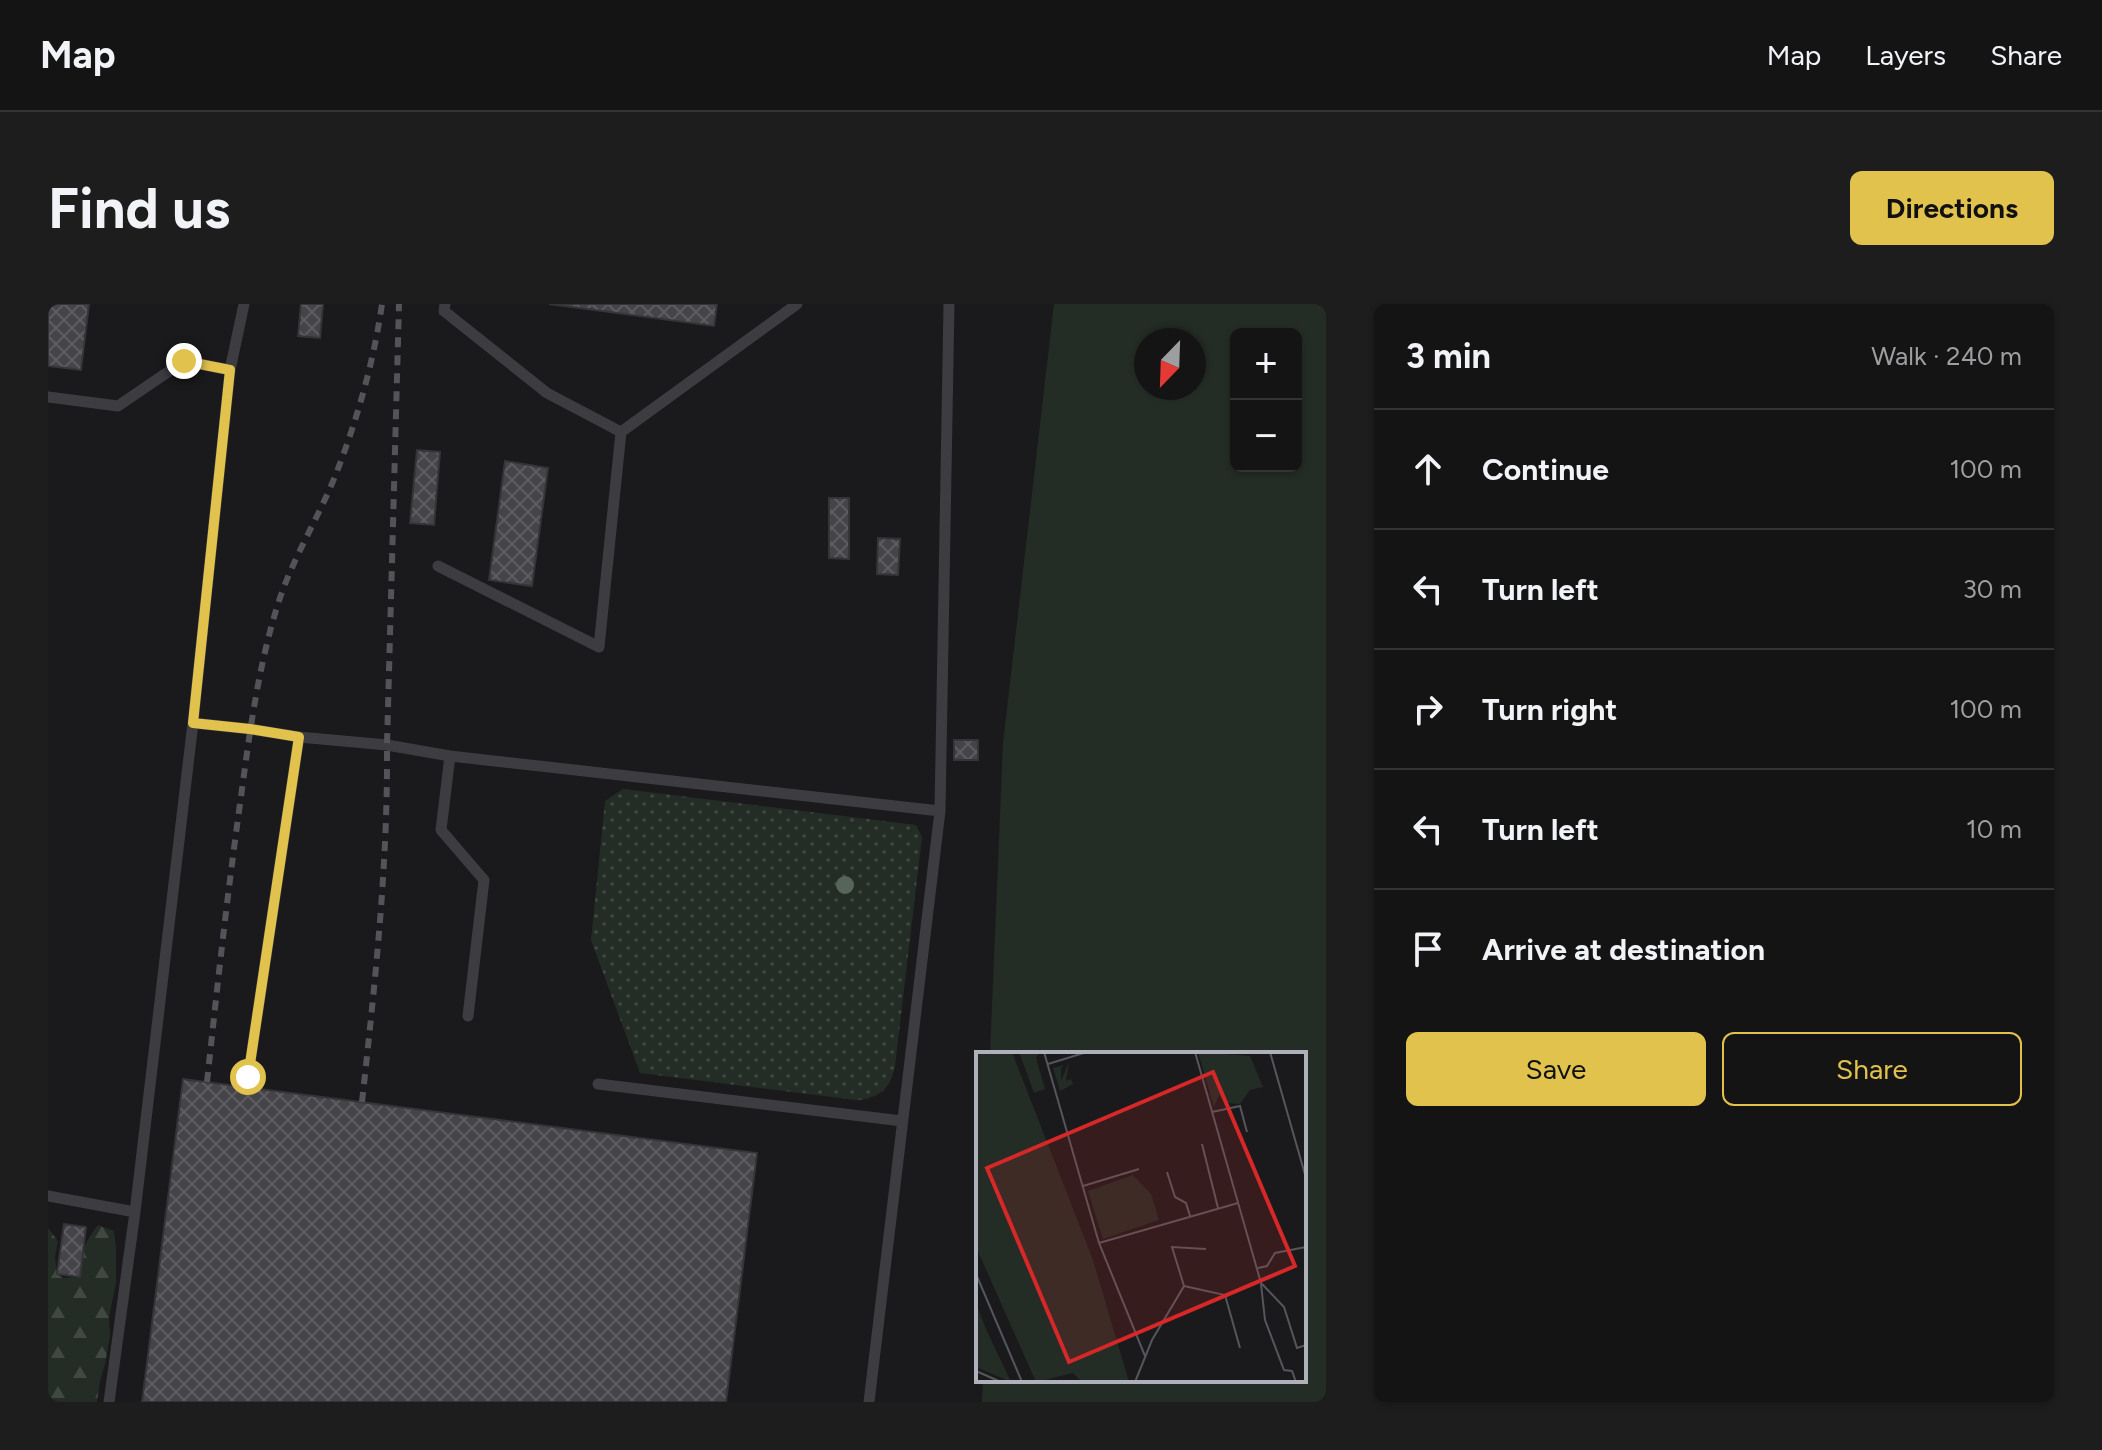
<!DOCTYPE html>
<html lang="en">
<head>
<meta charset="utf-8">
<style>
  body { margin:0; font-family:Figtree,sans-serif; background:#1d1d1e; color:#f1f3f6 }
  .controls { position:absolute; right:24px; top:24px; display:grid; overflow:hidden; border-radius:12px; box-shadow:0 2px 6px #0004 }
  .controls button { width:72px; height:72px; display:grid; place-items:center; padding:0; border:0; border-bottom:2px solid #333334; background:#141415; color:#f1f3f6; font:40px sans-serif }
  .compass { position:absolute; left:1086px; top:24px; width:72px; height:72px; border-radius:50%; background:#141415; box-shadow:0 2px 6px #0004; rotate:203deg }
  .stop { position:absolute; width:24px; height:24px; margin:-18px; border:6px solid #e1c24d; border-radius:50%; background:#fff }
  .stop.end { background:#e1c24d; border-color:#fff; box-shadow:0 2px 8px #0008 }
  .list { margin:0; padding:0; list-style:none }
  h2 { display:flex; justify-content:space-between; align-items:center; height:104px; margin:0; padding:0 32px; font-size:34px }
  h2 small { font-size:26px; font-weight:400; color:#9d9ea0 }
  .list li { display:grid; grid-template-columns:52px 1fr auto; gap:24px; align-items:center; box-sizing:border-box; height:120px; padding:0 32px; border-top:2px solid #333334 }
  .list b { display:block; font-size:30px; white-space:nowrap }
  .list em { font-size:26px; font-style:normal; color:#9d9ea0 }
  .actions { display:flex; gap:16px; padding:24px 32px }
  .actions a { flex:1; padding:18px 0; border:2px solid #e1c24d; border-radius:12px; text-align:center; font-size:28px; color:#e1c24d }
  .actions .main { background:#e1c24d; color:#111 }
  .icon { flex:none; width:44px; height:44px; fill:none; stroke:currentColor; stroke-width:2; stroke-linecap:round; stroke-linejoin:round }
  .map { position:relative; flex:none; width:1278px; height:1098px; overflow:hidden; border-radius:12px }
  header { display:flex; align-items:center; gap:48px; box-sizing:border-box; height:112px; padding:0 40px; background:#141415; border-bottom:2px solid #333334 }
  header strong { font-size:38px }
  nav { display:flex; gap:44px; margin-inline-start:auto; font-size:28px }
  .intro { display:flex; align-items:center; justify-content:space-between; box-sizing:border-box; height:192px; padding:0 48px }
  h1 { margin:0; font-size:56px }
  .button { padding:20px 36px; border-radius:12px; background:#e1c24d; color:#111; font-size:28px; font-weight:700 }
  main { display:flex; gap:48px; padding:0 48px }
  aside { flex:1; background:#141415; border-radius:12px; box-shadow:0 2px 6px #0004 }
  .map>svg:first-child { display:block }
  .grass { fill:url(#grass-dots) }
  .forest { fill:url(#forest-firs) }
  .garden { fill:#242c26; fill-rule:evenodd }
  .building { fill:url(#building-cross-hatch); stroke:#353438; stroke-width:2 }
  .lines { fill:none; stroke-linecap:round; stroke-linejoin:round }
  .service { stroke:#3c3c41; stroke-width:11 }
  .rail { stroke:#53545a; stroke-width:6; stroke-dasharray:10 8; stroke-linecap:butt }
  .tree { fill:#56655a }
  .route { stroke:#e1c24d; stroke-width:10 }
  .inset-road { fill:none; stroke:#55565b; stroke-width:2 }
  .view { fill:#d62828; fill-opacity:0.15; stroke:#d62828; stroke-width:4 }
  .inset-edge { fill:none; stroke:#aeb0ba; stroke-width:4 }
</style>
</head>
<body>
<header>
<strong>Map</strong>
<nav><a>Map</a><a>Layers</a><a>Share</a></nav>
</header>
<div class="intro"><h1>Find us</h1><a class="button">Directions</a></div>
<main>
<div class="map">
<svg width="1278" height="1098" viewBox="0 0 1278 1098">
  <defs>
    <pattern id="grass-dots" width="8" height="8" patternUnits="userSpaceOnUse" patternTransform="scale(2)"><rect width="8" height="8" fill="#242c26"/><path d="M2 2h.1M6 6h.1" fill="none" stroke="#414843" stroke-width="1.8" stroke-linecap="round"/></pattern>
    <pattern id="forest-firs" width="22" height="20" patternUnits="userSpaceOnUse" patternTransform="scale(2)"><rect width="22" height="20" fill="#242c26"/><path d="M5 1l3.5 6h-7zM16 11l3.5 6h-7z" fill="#414843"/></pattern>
    <pattern id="building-cross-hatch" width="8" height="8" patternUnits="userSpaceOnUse" patternTransform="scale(2)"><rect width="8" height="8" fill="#454549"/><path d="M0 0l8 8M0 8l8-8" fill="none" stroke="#5d5d61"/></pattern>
  </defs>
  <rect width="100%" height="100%" fill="#1a1a1c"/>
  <path class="grass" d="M575 485 868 521 874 533 847 762C843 784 831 795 808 796L592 769 543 636 557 497Z"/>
  <path class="forest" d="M50 921 66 927 68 944V979L61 1013 62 1032 57 1060 52 1077 49 1098H0V924L10 937 7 953 9 970 15 974 32 973C34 966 33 960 34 952 36 940 43 930 50 921Z"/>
  <path class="garden" d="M1006 0H1278V1098H934L935 1076H1256V750H942L955 439ZM1188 30H1248V162H1188ZM1098 36H1146V84H1098Z"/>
  <path class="building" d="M0 0H41L33 66 0 62Z
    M253 0H275L272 34 250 32Z
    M501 0H669L666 22Z
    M369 146 392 148 386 221 362 219Z
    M457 157 500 164 484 282 441 276Z
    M781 194H801V255L781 254Z
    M830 234 852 235 850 271 829 270Z
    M906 436H930V456H906Z
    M135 775 709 849 678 1098H94Z
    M16 920 38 923 32 973 9 970Z"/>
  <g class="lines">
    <path class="service" d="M397 0 396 7 499 89 573 128
      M0 93 70 102 136 57 182 66
      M390 262 551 343 573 128 749 0
      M145 419 202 425 251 433 339 441 402 452 892 507
      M402 452 393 526 436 576 420 712
      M200 773 251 433
      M550 780 854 817
      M0 892 87 908
      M61 1098 87 908 145 419 182 66 196 0
      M821 1098 892 507 901 0"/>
    <path class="rail" d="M159 778C169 685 179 593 192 500 201 434 209 368 229 303 243 257 270 215 288 170 309 116 326 57 334 0
      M314 798C327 679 340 561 339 441L351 0"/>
  </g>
  <circle class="tree" cx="797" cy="581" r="9"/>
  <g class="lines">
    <path class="route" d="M136 57 182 66 145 419 202 425 251 433 200 773"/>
  </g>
  <g transform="translate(928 748)">
    <rect width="330" height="330" fill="#1a1a1c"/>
    <path d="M157 123 175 142 183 168 127 187 112 139Z" fill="#242c26"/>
    <path d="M43 0H64L60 6 69 37 58 41ZM222 0 274 4 287 35 274 38 264 52 250 51 243 43 238 55ZM93 10 90 29 95 27 97 32 84 39 77 16 88 13 85 16V29Z" fill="#242c26"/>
    <path d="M4 0H36L117 208 153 330H106L97 321 60 330 0 195V4ZM0 251 10 277 35 330 0 315Z" fill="#242c26"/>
    <path class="inset-road" d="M68 0 123 191 169 304M219 0 285 231 308 255 321 296 330 293M294 0 330 126M72 12 111 0M236 60 264 54 271 80M226 92 242 156M191 120 199 145 210 151 214 164M107 134 163 117M123 191 262 151M282 216 291 214 299 201 330 195M0 222 46 330M285 232 289 268 308 318 316 319 320 330M208 234 249 243 264 296M0 319 25 330M159 330 176 288 208 234 196 195 230 197"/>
    <path class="view" d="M237 20 319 214 93 310 11 116Z"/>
    <rect width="330" height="330" class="inset-edge"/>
  </g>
</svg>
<div class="controls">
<button>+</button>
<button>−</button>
</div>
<svg class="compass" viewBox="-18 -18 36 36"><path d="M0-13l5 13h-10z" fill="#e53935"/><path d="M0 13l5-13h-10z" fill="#9d9ea0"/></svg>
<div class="stop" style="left:200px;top:773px"></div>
<div class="stop end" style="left:136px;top:57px"></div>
</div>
<aside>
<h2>3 min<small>Walk · 240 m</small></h2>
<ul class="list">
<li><svg class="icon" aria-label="ahead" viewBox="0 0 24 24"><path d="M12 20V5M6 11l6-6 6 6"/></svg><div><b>Continue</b></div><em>100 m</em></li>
<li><svg class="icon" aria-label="left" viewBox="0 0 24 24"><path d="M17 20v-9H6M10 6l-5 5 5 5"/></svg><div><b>Turn left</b></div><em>30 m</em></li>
<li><svg class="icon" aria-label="right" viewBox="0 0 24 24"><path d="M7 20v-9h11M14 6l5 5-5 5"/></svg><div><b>Turn right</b></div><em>100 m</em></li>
<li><svg class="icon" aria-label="left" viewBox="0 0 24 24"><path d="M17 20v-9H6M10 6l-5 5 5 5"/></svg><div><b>Turn left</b></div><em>10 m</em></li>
<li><svg class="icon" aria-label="arrive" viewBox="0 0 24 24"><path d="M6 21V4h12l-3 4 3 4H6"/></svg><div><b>Arrive at destination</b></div></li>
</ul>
<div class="actions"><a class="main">Save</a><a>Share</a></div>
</aside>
</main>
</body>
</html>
